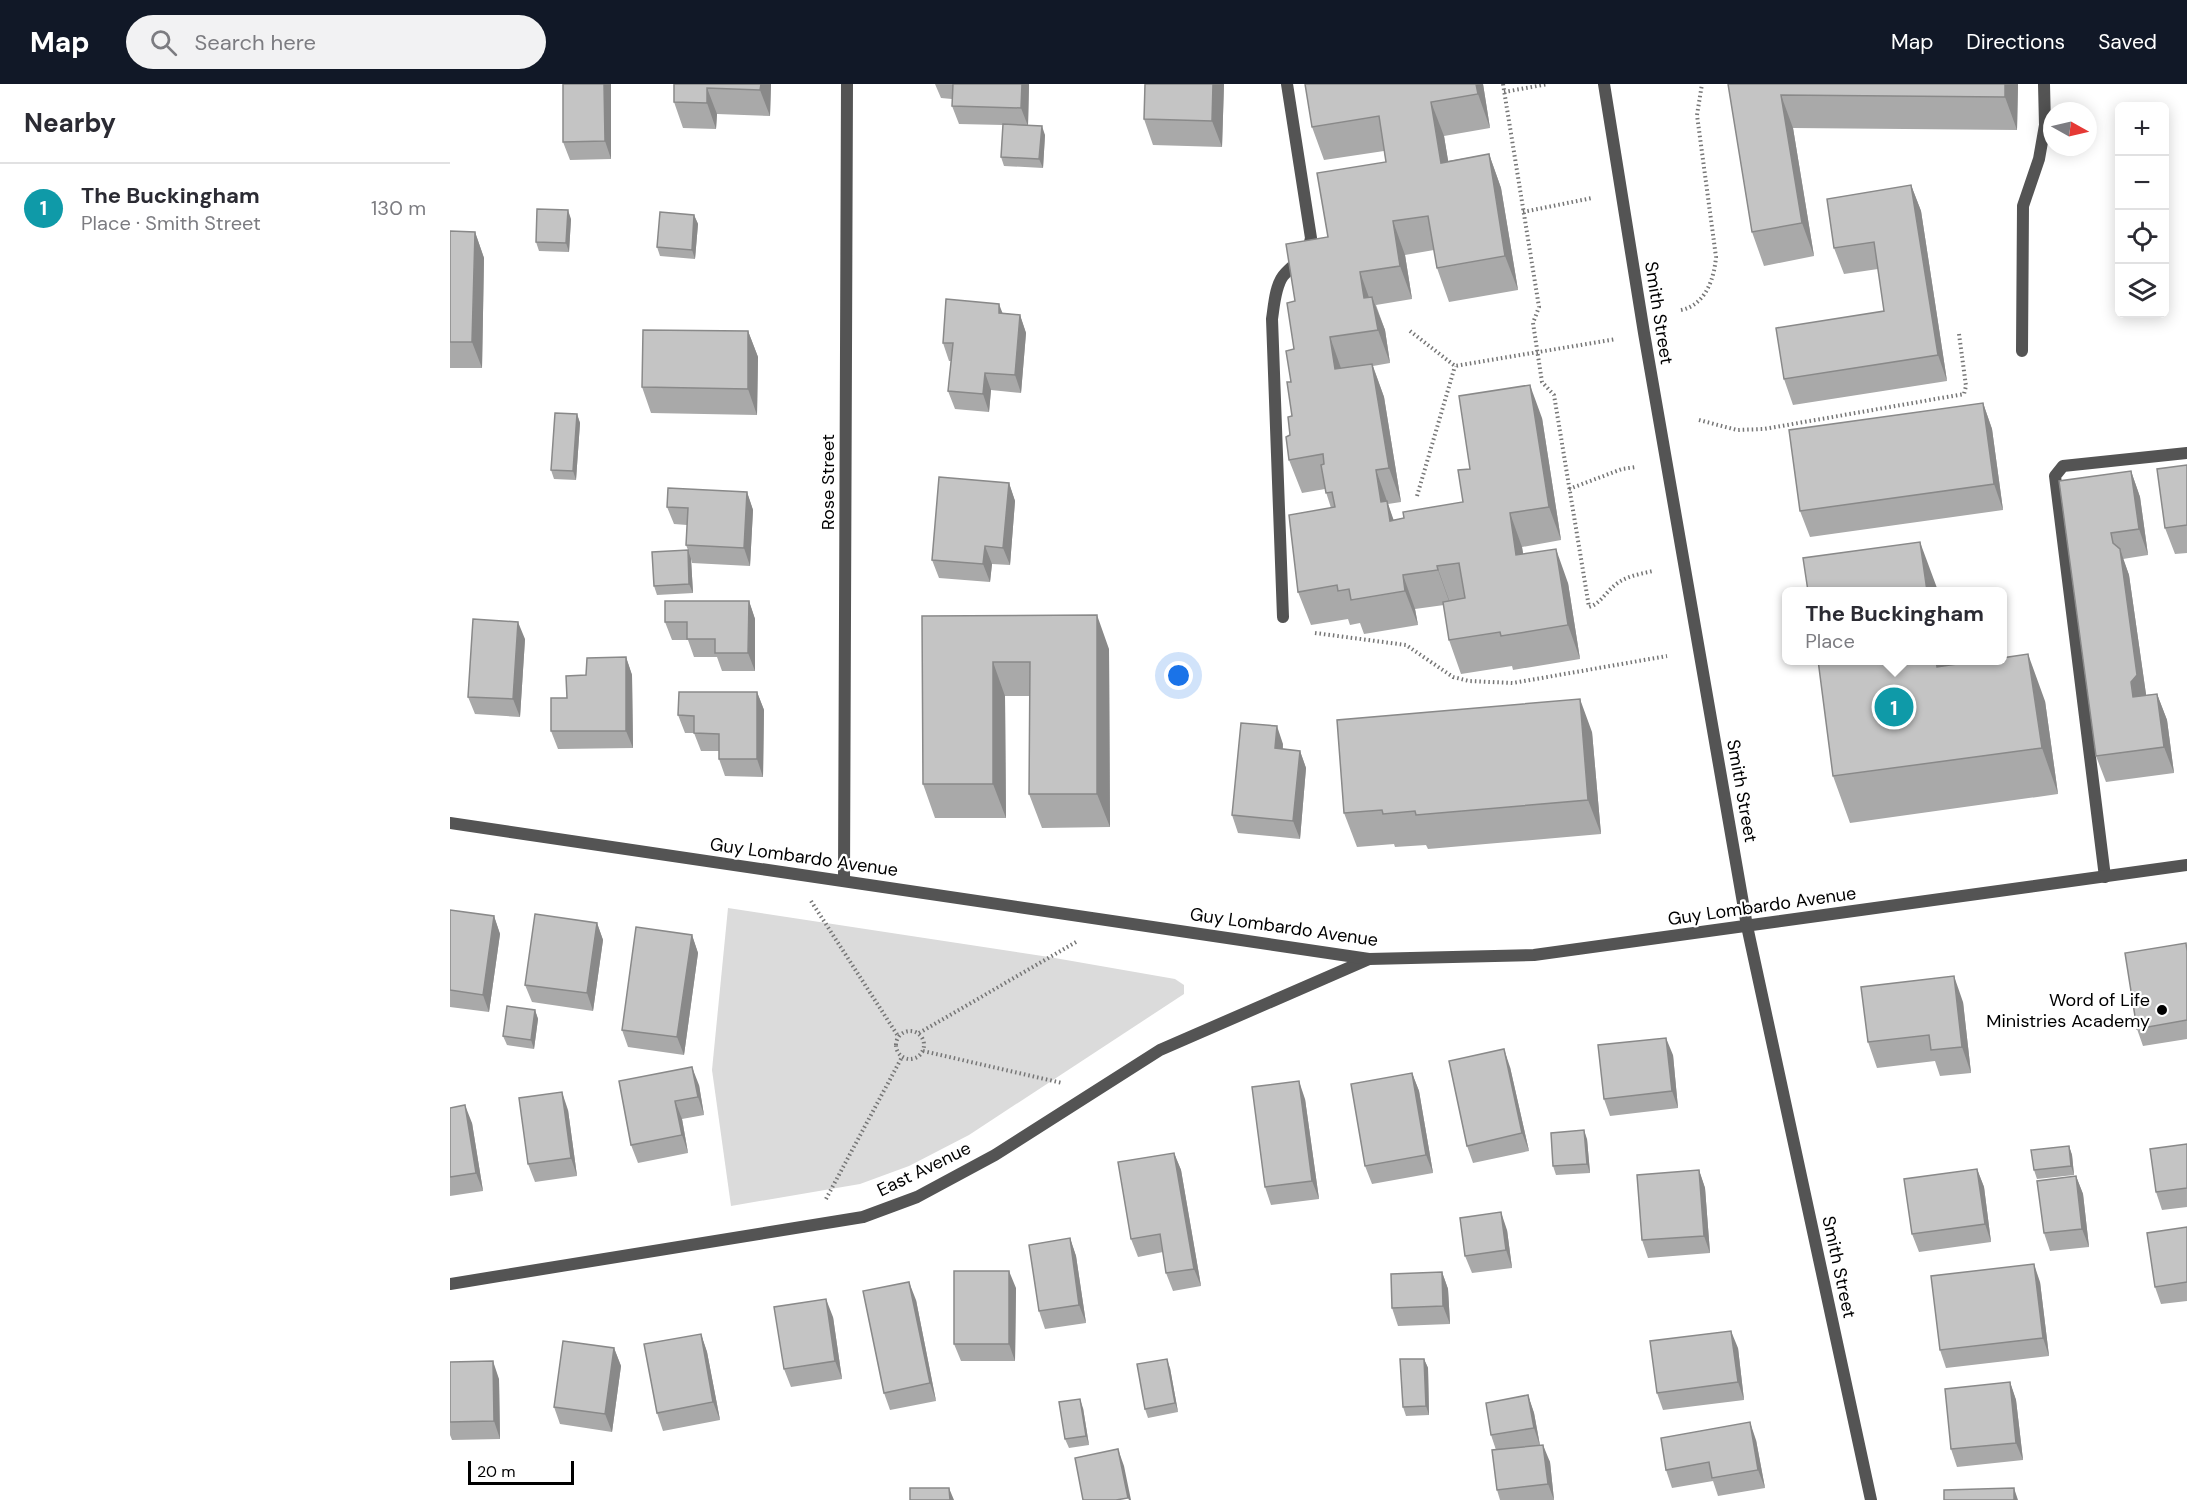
<!DOCTYPE html>
<html lang="en">
<head>
<meta charset="utf-8">
<style>
  body { margin:0; font-family:"DM Sans",sans-serif; background:#f2f2f3; color:#2b2b33 }
  .controls { position:absolute; right:18px; top:18px; display:grid; overflow:hidden; border-radius:9px; box-shadow:0 3px 15px #0003 }
  .controls button { width:54px; height:54px; display:grid; place-items:center; padding:0; border:0; border-bottom:2px solid #e1e1e2; background:#fff; color:#2b2b33; font:30px sans-serif }
  .compass { position:absolute; left:1593px; top:18px; width:54px; height:54px; border-radius:50%; background:#fff; box-shadow:0 3px 15px #0003; rotate:98deg }
  .scale { position:absolute; left:18px; bottom:15px; width:106px; box-sizing:border-box; padding-left:6px; border:3px solid #000; border-top:0; font-size:16px; line-height:21px; white-space:nowrap; color:#000; -webkit-text-stroke:4px #fff; paint-order:stroke }
  .you { position:absolute; left:729px; top:592px; width:21px; height:21px; margin:-15px; border:4px solid #fff; border-radius:50%; background:#1a73e8; box-shadow:0 0 0 9px #1a73e833 }
  .badge { display:grid; place-items:center; width:39px; height:39px; border-radius:50%; background:#111827; color:#fff; font-size:20px; font-weight:700 }
  .pin { position:absolute; translate:-50% -50%; border:3px solid #fff; box-shadow:0 2px 6px #0006 }
  .popup { position:absolute; left:1332px; top:503px; width:225px; height:78px; box-sizing:border-box; display:grid; place-content:center; border-radius:9px; background:#fff; filter:drop-shadow(0 2px 4px #0005); font-size:20px; white-space:nowrap; color:#7c7c81 }
  .popup b { font-size:22px; color:#2b2b33 }
  .popup::after { content:''; position:absolute; left:50%; top:100%; margin-left:-12px; border:12px solid transparent; border-top-color:#fff }
  .list { margin:0; padding:0; list-style:none }
  h2 { display:flex; justify-content:space-between; align-items:center; height:78px; margin:0; padding:0 24px; font-size:26px }
  h2 small { font-size:20px; font-weight:400; color:#7c7c81 }
  .list li { display:grid; grid-template-columns:39px 1fr auto; gap:18px; align-items:center; box-sizing:border-box; height:90px; padding:0 24px; border-top:2px solid #e1e1e2 }
  .list b { display:block; font-size:22px; white-space:nowrap }
  .list p { margin:0; font-size:20px; white-space:nowrap; color:#7c7c81 }
  .list em { font-size:20px; font-style:normal; color:#7c7c81 }
  .icon { flex:none; width:33px; height:33px; fill:none; stroke:currentColor; stroke-width:2; stroke-linecap:round; stroke-linejoin:round }
  .map { position:relative; flex:none; width:1737px; height:1416px; overflow:hidden }
  header { display:flex; align-items:center; gap:36px; box-sizing:border-box; height:84px; padding:0 30px; background:#111827; color:#fff }
  header strong { font-size:28px }
  nav { display:flex; gap:33px; margin-inline-start:auto; font-size:21px }
  .search { width:420px; height:54px; background:#f2f2f3; display:flex; align-items:center; gap:15px; box-sizing:border-box; padding:0 21px; border-radius:33px; color:#7c7c81; font-size:22px }
  main { display:flex }
  aside { flex:1; background:#fff }
  .map>svg:first-child { display:block }
  .green { fill:#dbdbdb }
  .lines { fill:none; stroke-linecap:round; stroke-linejoin:round }
  .path { stroke:#767676; stroke-width:4; stroke-dasharray:1.5 3; stroke-linecap:butt }
  .service { stroke:#545454; stroke-width:12 }
  .minor { stroke:#545454; stroke-width:12 }
  .tertiary { stroke:#545454; stroke-width:12 }
  .wall { fill:#a9a9a9 }
  .shaded-wall { fill:#898989 }
  .building { fill:#c4c4c4; stroke:#898989; stroke-width:1.5 }
  .poi-dot { fill:#000; stroke:#fff; stroke-width:2 }
  .labels { text-anchor:middle; dominant-baseline:central; stroke-width:4.5; stroke-linejoin:round; paint-order:stroke }
  .street-label { font-size:18px; fill:#000; stroke:#fff }
  .poi-label { font-size:18px; fill:#000; stroke:#fff; text-anchor:end }
</style>
</head>
<body>
<header>
<strong>Map</strong>
<div class="search"><svg class="icon" aria-label="search" viewBox="0 0 24 24"><circle cx="10" cy="10" r="6"/><path d="M15 15l6 6"/></svg>Search here</div>
<nav><a>Map</a><a>Directions</a><a>Saved</a></nav>
</header>
<main>
<aside>
<h2>Nearby<small></small></h2>
<ul class="list">
<li><span class="badge" style="background:#0f9aa8">1</span><div><b>The Buckingham</b><p>Place · Smith Street</p></div><em>130 m</em></li>
</ul>
</aside>
<div class="map">
<svg width="1737" height="1416" viewBox="0 0 1737 1416">
  <rect width="100%" height="100%" fill="#fff"/>
  <path class="green" d="M278 824 599 873 725 895 734 901V910L519 1051 459 1082 410 1100 281 1122 262 986Z"/>
  <g class="lines">
    <path class="path" d="M1053 0 1089 223 1083 239 1092 298 1104 311 1139 523C1150 520 1156 508 1165 501 1176 492 1190 490 1203 487
      M1054 8 1098 0
      M1073 128 1142 114
      M1231 226C1255 221 1264 196 1266 173L1247 31 1252 0
      M960 247 1005 282 1166 255
      M1249 336 1287 346 1314 345 1514 310 1516 302 1509 250
      M1119 405 1172 385 1186 383
      M967 412 1005 282
      M865 549 956 561 1003 593 1019 597 1063 599 1217 572
      M361 817 448 952
      M446 961a14 14 0 1 1 28 0a14 14 0 1 1-28 0Z
      M469 949 626 858
      M473 967 612 999
      M376 1115 452 973"/>
    <path class="service" d="M1572 267 1573 122 1589 75 1595 41 1594 0
      M833 533 822 235C824 222 825 203 833 192 846 176 856 178 861 154L837 0
      M1655 793 1605 392 1613 382 1737 369"/>
    <path class="minor" d="M1154 0 1194 249 1297 842 1421 1416
      M394 797 397 0
      M0 1200 413 1133 467 1113 545 1071 710 966 919 875"/>
    <path class="tertiary" d="M0 739 919 875 1084 871 1737 781"/>
  </g>
  <path class="wall" d="M113 0H161V75L120 76 113 58Z
    M224 0H321L320 32 267 30 266 45 233 44 224 18Z
    M485 0H579L578 41 595 51 593 84 554 82 551 73 553 41 509 40 502 22V15L491 14Z
    M695 0H774L772 63 703 61 694 35Z
    M1033 0 1040 44 994 52 998 77 1039 70 1051 104 1068 206 999 218 987 184 984 166 955 171 962 215 926 221 935 246 940 279 923 282 934 313 951 418 938 420 939 423 943 436 954 434 1013 418 1020 385 1092 334 1111 456 1072 463 1073 470 1118 499 1130 575 1063 586 1062 582 1011 590 999 556 994 521 965 525 968 541 914 550 910 539 900 541 898 535 861 541 848 508 881 424 875 405 852 409 839 376 842 332 841 298 844 265 845 217 878 153 936 78 934 67 874 76 862 43Z
    M1278 0H1568L1567 46 1343 44 1364 172 1314 182 1302 148Z
    M1461 101 1471 127 1497 297 1343 321 1334 295 1434 227 1428 185 1394 190 1384 164Z
    M244 131 248 140 245 175 210 172 207 163Z
    M121 135 119 168 89 167 86 158Z
    M0 147 25 148 34 174 32 284H0Z
    M553 229 570 231 576 249 571 309 541 306 539 328 505 325 498 307 501 277H499L493 259Z
    M298 247 308 273 307 331 201 329 192 303Z
    M1533 319 1542 345 1553 426 1360 453 1350 427Z
    M127 330 130 339 126 396 104 395 101 386Z
    M1737 381V469L1725 470 1715 444Z
    M1681 387 1690 413 1698 471 1673 475 1679 491 1696 611 1707 610 1717 636 1724 689 1656 698 1646 672 1609 397Z
    M559 399 565 417 560 481 542 480 540 498 489 494 482 476Z
    M297 408 303 426 300 482 242 479 241 475 243 509 207 511 204 502 238 466 236 461 237 441 224 440 217 423Z
    M299 517 305 535V587H272L267 573H244L238 556H222L215 538Z
    M472 532 659 565 660 743 592 744 579 710 580 612H555L556 734H485L473 700Z
    M75 555 70 633 25 630 18 613Z
    M176 573 182 591 183 664 108 665 101 647 117 614Z
    M307 608 314 626 313 693 275 692 269 675V667H251L244 649H235L228 631Z
    M1595 617 1608 710 1400 739 1383 692Z
    M1142 648 1151 750 978 765 976 761 945 763 944 760 907 763 894 729Z
    M833 660V665L850 667 856 684 850 755 788 749 782 731Z
    M0 826 44 832 50 850 39 928 0 923Z
    M147 839 153 856 143 927 82 918 75 901Z
    M242 851 248 869 234 971 178 963 172 946Z
    M1737 863V955L1693 962 1687 945Z
    M1513 918 1521 989 1490 992 1485 977 1427 984 1418 958Z
    M85 926 88 935 84 965 57 961 53 952Z
    M1223 971 1228 1024 1160 1032 1154 1015Z
    M1060 983 1079 1067 1023 1079 1017 1062Z
    M962 989 969 1007 983 1089 922 1100 915 1082Z
    M169 997 249 1001 254 1031 232 1035 238 1069 188 1079 181 1061Z
    M855 1015 869 1115 821 1121 815 1103Z
    M0 1024 22 1039 33 1107 0 1112Z
    M118 1026 127 1092 85 1098 78 1080Z
    M1137 1055 1140 1089 1106 1091 1103 1082Z
    M1737 1060V1123L1712 1126 1706 1108Z
    M1619 1062 1622 1071 1624 1091 1587 1095 1584 1086Z
    M724 1069 731 1086 751 1202 723 1207 716 1189 713 1168 688 1173 681 1155Z
    M1527 1085 1534 1103 1541 1158 1469 1168 1462 1150Z
    M1249 1086 1255 1104 1260 1169 1198 1174 1192 1156Z
    M1626 1092 1633 1110 1639 1163 1600 1167 1594 1149Z
    M1737 1143V1217L1711 1220 1705 1203Z
    M1057 1146 1062 1184 1022 1189 1015 1172Z
    M620 1154 626 1172 636 1239 595 1245 589 1227Z
    M992 1188 998 1205 1000 1240 948 1242 942 1224Z
    M1590 1198 1599 1272 1496 1284 1490 1266Z
    M566 1204 565 1277H511L504 1260Z
    M466 1216 486 1317 440 1326 434 1309Z
    M383 1233 392 1295 341 1303 334 1285Z
    M251 1250 257 1268 270 1336 213 1347 207 1329Z
    M164 1264 171 1282 162 1348 110 1340 104 1323Z
    M1288 1264 1294 1316 1213 1326 1207 1309Z
    M974 1275 978 1284 979 1331 956 1332 953 1323Z
    M0 1278 49 1295 50 1355 2 1356 0 1351Z
    M720 1284 728 1328 698 1334 695 1325Z
    M1560 1298 1566 1316 1573 1376 1507 1383 1501 1365Z
    M1078 1311 1084 1329 1090 1361 1100 1378 1104 1416H1050L1047 1406 1046 1366 1041 1351Z
    M633 1324 639 1361 619 1364 615 1355Z
    M1306 1356 1315 1404 1268 1412 1263 1397 1222 1404 1216 1386Z"/>
  <path class="shaded-wall" d="M154 0H161V75L155 57Z
    M311 0H321L320 32 310 6Z
    M572 0H579L578 42 571 24Z
    M763 0H774L772 63 762 37Z
    M1026 0H1033L1040 44 1028 10Z
    M1555 0H1568L1567 46 1555 13Z
    M257 4 267 30 266 45 257 19Z
    M1331 11 1343 44 1364 172 1352 139Z
    M981 18 994 52 1004 112 991 79Z
    M592 42 595 51 593 84 589 75Z
    M1039 70 1051 104 1068 206 1055 172Z
    M1461 101 1471 127 1497 297 1488 271Z
    M118 126 121 135 119 168 116 159Z
    M244 131 248 140 245 175 242 166Z
    M943 137 955 171 962 215 950 182Z
    M25 148 34 174 32 284 22 258Z
    M910 188 922 222 926 247 914 214Z
    M922 213 935 246 940 279 928 246Z
    M549 220 556 238 549 229Z
    M570 231 576 249 571 309 565 291Z
    M298 247 308 273 307 331 298 305Z
    M880 253 892 287 885 285Z
    M922 280 934 313 951 418 939 384Z
    M535 289 541 306 539 328 533 310Z
    M1080 301 1092 334 1111 456 1099 423Z
    M1533 319 1542 345 1553 426 1544 400Z
    M127 330 130 339 126 396 123 387Z
    M926 386 949 451 952 470 931 418Z
    M1681 387 1690 413 1698 471 1689 445Z
    M559 399 565 417 560 481 553 464Z
    M297 408 303 426 300 482 294 464Z
    M1060 429 1072 463 1079 505 1066 471Z
    M1470 458 1487 504V507H1477Z
    M535 462 542 480 540 498 533 480Z
    M1106 465 1118 499 1130 575 1118 541Z
    M1670 465 1679 491 1697 617 1683 613Z
    M238 466 241 475 243 509 239 500Z
    M987 482 999 516 1000 520 988 486Z
    M953 491 965 525 968 541 955 507Z
    M299 517 305 535V587L298 569Z
    M647 531 659 565 660 743 647 710Z
    M68 538 75 555 70 633 63 615Z
    M1578 570 1595 617 1608 710 1592 664Z
    M176 573 182 591 183 664 176 647Z
    M1486 576H1497L1504 630 1487 583Z
    M543 578 555 612 556 734 543 700Z
    M307 608 314 626 313 693 307 675Z
    M1707 610 1717 636 1724 689 1714 663Z
    M1130 615 1142 648 1151 750 1138 716Z
    M827 642 833 660 831 682 825 664Z
    M850 667 856 684 850 755 843 737Z
    M44 832 50 850 39 928 33 911Z
    M147 839 153 856 143 927 137 909Z
    M242 851 248 869 234 971 227 953Z
    M1504 892 1513 918 1521 989 1512 963Z
    M85 926 88 935 84 965 81 956Z
    M1216 954 1223 971 1228 1024 1222 1007Z
    M1054 965 1060 983 1079 1067 1072 1049Z
    M242 983 249 1001 254 1031 248 1013Z
    M962 989 969 1007 983 1089 976 1071Z
    M849 997 855 1015 869 1115 862 1097Z
    M112 1008 118 1026 127 1092 121 1074Z
    M225 1017 232 1035 238 1069 232 1051Z
    M15 1021 22 1039 33 1107 26 1089Z
    M1134 1046 1137 1055 1140 1089 1137 1080Z
    M1619 1062 1622 1071 1624 1091 1621 1082Z
    M724 1069 731 1086 751 1202 744 1185Z
    M1527 1085 1534 1103 1541 1158 1535 1140Z
    M1249 1086 1255 1104 1260 1169 1254 1152Z
    M1626 1092 1633 1110 1639 1163 1632 1145Z
    M1051 1128 1057 1146 1062 1184 1056 1166Z
    M620 1154 626 1172 636 1239 629 1221Z
    M1584 1180 1590 1198 1599 1272 1593 1254Z
    M559 1187 566 1204 565 1277 559 1260Z
    M992 1188 998 1205 1000 1240 993 1222Z
    M459 1198 466 1216 486 1317 480 1299Z
    M376 1215 383 1233 392 1295 385 1277Z
    M1281 1247 1288 1264 1294 1316 1288 1298Z
    M251 1250 257 1268 270 1336 263 1318Z
    M164 1264 171 1282 162 1348 155 1330Z
    M717 1275 720 1284 728 1328 725 1319Z
    M974 1275 978 1284 979 1331 976 1322Z
    M43 1277 49 1295 50 1355 44 1337Z
    M1560 1298 1566 1316 1573 1376 1566 1359Z
    M1078 1311 1084 1329 1090 1362 1084 1344Z
    M630 1315 633 1324 639 1361 636 1352Z
    M1300 1338 1306 1356 1315 1404 1308 1386Z
    M1093 1361 1100 1378 1104 1416 1098 1400Z
    M668 1365 674 1382 681 1416H679L678 1414Z
    M499 1404 504 1416H500Z
    M1564 1404 1568 1416H1564Z"/>
  <path class="building" d="M113 0H154L155 57 113 58Z
    M224 0H311L310 6 257 4V19L224 18Z
    M503 0H572L571 24 502 22Z
    M695 0H763L762 37 694 35Z
    M855 0H1026L1028 10 981 18 991 79 1039 70 1055 172 987 184 978 132 943 137 950 182 910 188 914 214 922 213 928 246 880 253 885 285 922 280 939 384 926 386 931 418 937 417 940 437 954 434 953 428 1013 418 1008 386 1020 385 1009 312 1080 301 1099 423 1060 429 1066 471 1106 465 1118 541 1051 552 1050 548 999 556 993 518 1015 514 1009 479 987 482 988 486 953 491 955 507 901 516 899 505 888 507 887 501 848 508 839 431 885 423 882 408 876 409 871 381 874 380 873 370 839 376 836 353 840 351 838 333 842 332 837 298H841L836 267 844 265 837 219 845 217 836 160 878 153 867 89 936 78 929 32 862 43Z
    M1278 0H1555V13L1331 11 1352 139 1302 148Z
    M553 40 592 42 589 75 551 73Z
    M1461 101 1488 271 1334 295 1326 244 1434 227 1424 158 1384 164 1377 115Z
    M87 125 118 126 116 159 86 158Z
    M210 128 244 131 242 166 207 163Z
    M0 147 25 148 22 258H0Z
    M496 215 549 220V229L570 231 565 291 535 289 533 310 498 307 503 259H493Z
    M193 246 298 247V305L192 303Z
    M1533 319 1544 400 1350 427 1339 346Z
    M105 329 127 330 123 387 101 386Z
    M1737 381V441L1715 444 1707 385Z
    M1681 387 1689 445 1661 449 1663 459 1670 465 1687 591 1681 598 1683 613 1707 610 1714 663 1646 672 1609 397Z
    M489 393 559 399 553 464 535 462 533 480 482 476Z
    M218 404 297 408 294 464 236 461 238 424 217 423Z
    M1470 458 1477 507H1358L1353 474Z
    M238 466 239 500 204 502 202 468Z
    M215 517H299L298 569H265V555H237V538H215Z
    M647 531V710H579L580 578H543V700H473L472 532Z
    M23 535 68 538 63 615 18 613Z
    M1578 570 1592 664 1383 692 1368 576H1486L1487 583 1535 576H1552V574Z
    M176 573V647H101V614H117L116 592 136 591 137 574Z
    M229 608H307V675H269V650L244 649V632L228 631Z
    M1130 615 1138 716 966 731 965 727 933 730 932 726 894 729 887 636Z
    M791 639 827 642 825 664 850 667 843 737 782 731Z
    M0 826 44 832 33 911 0 906Z
    M85 830 147 839 137 909 75 901Z
    M186 843 242 851 227 953 172 946Z
    M1736 859 1737 867V936L1687 945 1675 869Z
    M1504 892 1512 963 1481 966 1479 951 1418 958 1411 903Z
    M57 922 85 926 81 956 53 952Z
    M1216 954 1222 1007 1154 1015 1148 961Z
    M1054 965 1072 1049 1017 1062 999 977Z
    M242 983 248 1013 225 1017 232 1051 181 1061 169 997Z
    M962 989 976 1071 915 1082 901 1000Z
    M849 997 862 1097 815 1103 802 1003Z
    M112 1008 121 1074 78 1080 69 1014Z
    M15 1021 26 1089 0 1093V1024Z
    M1134 1046 1137 1080 1103 1082 1101 1049Z
    M1737 1060V1104L1706 1108 1700 1065Z
    M1619 1062 1621 1082 1584 1086 1581 1066Z
    M724 1069 744 1185 716 1189 710 1150 681 1155 668 1078Z
    M1527 1085 1535 1140 1462 1150 1454 1095Z
    M1249 1086 1254 1152 1192 1156 1187 1091Z
    M1626 1092 1632 1145 1594 1149 1587 1097Z
    M1051 1128 1056 1166 1015 1172 1010 1134Z
    M1737 1143V1198L1705 1203 1697 1149Z
    M620 1154 629 1221 589 1227 579 1161Z
    M1584 1180 1593 1254 1490 1266 1481 1192Z
    M504 1187H559V1260H504Z
    M992 1188 993 1222 942 1224 941 1190Z
    M459 1198 480 1299 434 1309 413 1207Z
    M376 1215 385 1277 334 1285 324 1223Z
    M1281 1247 1288 1298 1207 1309 1200 1257Z
    M251 1250 263 1318 207 1329 194 1260Z
    M113 1257 164 1264 155 1330 104 1323Z
    M717 1275 725 1319 695 1325 687 1280Z
    M950 1275H974L976 1322 953 1323Z
    M43 1277 44 1337 0 1338V1278Z
    M1560 1298 1566 1359 1501 1365 1495 1305Z
    M1078 1311 1084 1344 1041 1351 1036 1319Z
    M630 1315 636 1352 615 1355 609 1318Z
    M1300 1338 1308 1386 1262 1394 1259 1378 1216 1386 1211 1354Z
    M1093 1361 1098 1400 1047 1406 1042 1366Z
    M668 1365 678 1414 666 1416H633L625 1374Z
    M460 1404H499L500 1416H460Z
    M1564 1404V1416H1494V1406Z"/>
  <circle class="poi-dot" cx="1712" cy="926" r="6"/>
  <g class="labels">
    <g class="street-label">
      <text transform="translate(1209 229) rotate(81)">Smith Street</text>
      <text transform="translate(378 398) rotate(-90)">Rose Street</text>
      <text transform="translate(1292 707) rotate(80)">Smith Street</text>
      <text transform="translate(354 773) rotate(8)">Guy Lombardo Avenue</text>
      <text transform="translate(1312 822) rotate(-8)">Guy Lombardo Avenue</text>
      <text transform="translate(834 843) rotate(8)">Guy Lombardo Avenue</text>
      <text transform="translate(474 1085) rotate(-26)">East Avenue</text>
      <text transform="translate(1389 1183) rotate(78)">Smith Street</text>
    </g>
    <g class="poi-label">
      <text x="1700" y="916">Word of Life<tspan x="1700" dy="21">Ministries Academy</tspan></text>
    </g>
  </g>
</svg>
<div class="controls">
<button>+</button>
<button>−</button>
<button><svg class="icon" aria-label="locate" viewBox="0 0 24 24"><circle cx="12" cy="12" r="6"/><path d="M12 2v4M12 18v4M2 12h4M18 12h4"/></svg></button>
<button><svg class="icon" aria-label="layers" viewBox="0 0 24 24"><path d="M12 4l9 5-9 5-9-5zM3 14l9 5 9-5"/></svg></button>
</div>
<svg class="compass" viewBox="-18 -18 36 36"><path d="M0-13l5 13h-10z" fill="#e53935"/><path d="M0 13l5-13h-10z" fill="#7c7c81"/></svg>
<div class="scale">20 m</div>
<div class="you"></div>
<div class="pin badge" style="left:1444px;top:623px;background:#0f9aa8">1</div>
<div class="popup"><b>The Buckingham</b>Place</div>
</div>
</main>
</body>
</html>
